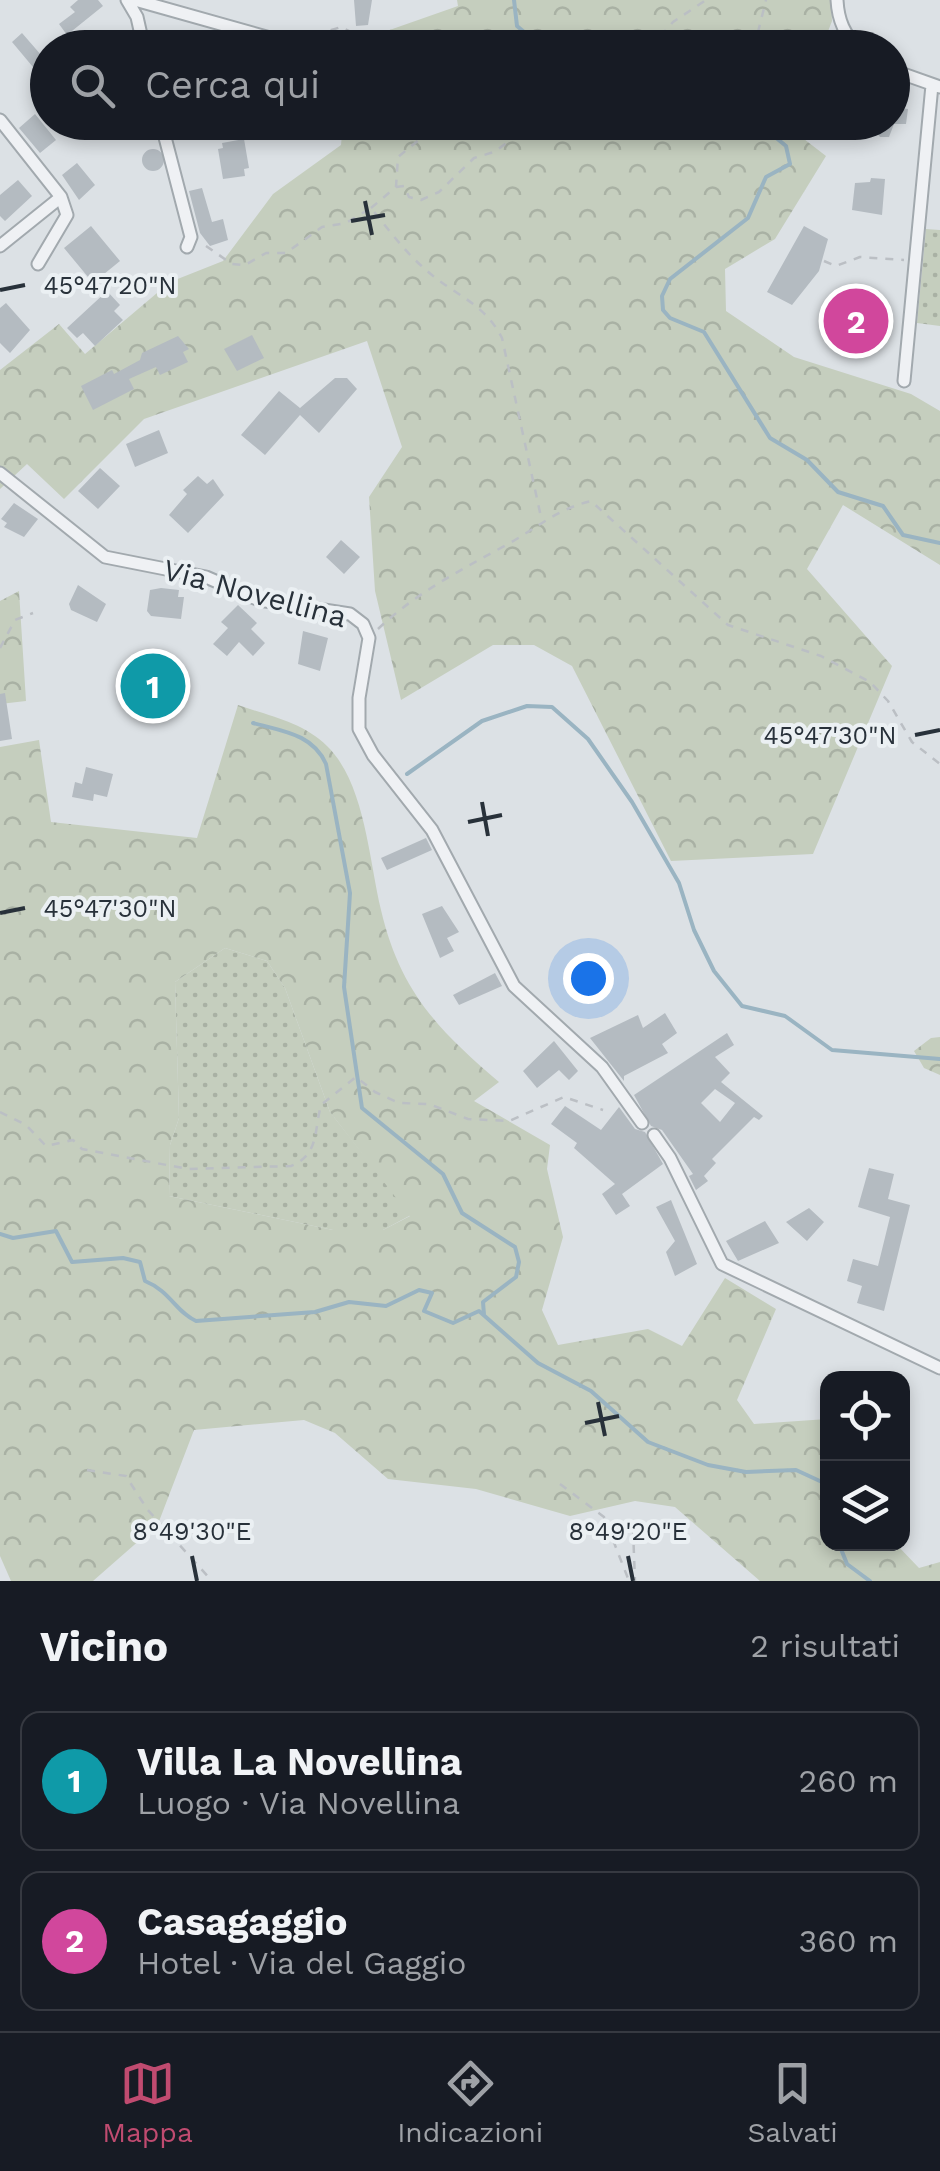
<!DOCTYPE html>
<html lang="it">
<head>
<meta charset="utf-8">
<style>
  body { margin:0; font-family:"Work Sans",sans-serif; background:#20242c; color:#f1f3f6 }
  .controls { position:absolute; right:30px; bottom:30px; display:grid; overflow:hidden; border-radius:20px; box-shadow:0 5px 15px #0003 }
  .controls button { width:90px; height:90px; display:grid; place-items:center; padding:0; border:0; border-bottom:2px solid #363941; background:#171b24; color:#f1f3f6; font:50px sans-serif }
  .you { position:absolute; left:588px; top:978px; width:35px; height:35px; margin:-25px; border:8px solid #fff; border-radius:50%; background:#1a73e8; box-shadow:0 0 0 15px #1a73e833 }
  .badge { display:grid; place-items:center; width:65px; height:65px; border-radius:50%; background:#c04b70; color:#fff; font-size:32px; font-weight:700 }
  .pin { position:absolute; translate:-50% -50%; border:5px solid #fff; box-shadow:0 2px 10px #0006 }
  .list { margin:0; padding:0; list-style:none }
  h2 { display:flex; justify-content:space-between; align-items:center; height:130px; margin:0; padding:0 40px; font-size:42px }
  h2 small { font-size:32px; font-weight:400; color:#9ea1a6 }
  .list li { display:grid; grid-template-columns:65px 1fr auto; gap:30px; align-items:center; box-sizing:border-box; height:140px; margin:0 20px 20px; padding:0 20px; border:2px solid #363941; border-radius:20px }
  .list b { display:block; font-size:38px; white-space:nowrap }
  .list p { margin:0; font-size:32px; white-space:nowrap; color:#9ea1a6 }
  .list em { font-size:32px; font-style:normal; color:#9ea1a6 }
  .icon { flex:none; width:55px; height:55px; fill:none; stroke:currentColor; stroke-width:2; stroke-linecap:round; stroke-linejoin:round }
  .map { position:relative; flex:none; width:940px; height:1581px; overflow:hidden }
  .search { position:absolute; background:#171b24; box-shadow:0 5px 15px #0003; left:30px; right:30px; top:30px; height:110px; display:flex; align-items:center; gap:25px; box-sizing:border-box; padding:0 35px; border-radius:55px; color:#9ea1a6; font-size:38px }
  .sheet { height:450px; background:#171b24 }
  nav { display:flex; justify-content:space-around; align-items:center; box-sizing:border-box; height:140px; border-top:2px solid #363941; background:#171b24; font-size:28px; color:#9ea1a6 }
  nav a { display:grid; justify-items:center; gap:5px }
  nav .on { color:#c04b70 }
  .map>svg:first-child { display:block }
  .grass { fill:url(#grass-dots) }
  .forest { fill:url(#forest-crowns); fill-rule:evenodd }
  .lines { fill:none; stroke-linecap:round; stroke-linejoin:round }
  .stream { stroke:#9ab4c2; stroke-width:4 }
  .building { fill:#b4bbc1; fill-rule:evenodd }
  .street-casing { stroke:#a2a9ae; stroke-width:15 }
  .path { stroke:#bbbfc4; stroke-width:2.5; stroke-dasharray:8 8; stroke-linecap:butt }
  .street { stroke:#eff1f4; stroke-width:11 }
  .ticks { fill:none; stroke:#28313a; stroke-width:4 }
  .labels { text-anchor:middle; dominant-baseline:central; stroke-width:8; stroke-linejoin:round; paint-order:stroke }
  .street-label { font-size:30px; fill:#28313a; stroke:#ebf0f3 }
  .ticks-label { font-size:25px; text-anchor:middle; fill:#28313a; stroke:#ebf0f3; stroke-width:8; stroke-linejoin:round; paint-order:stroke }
</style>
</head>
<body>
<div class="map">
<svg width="940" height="1581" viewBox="0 0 940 1581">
  <defs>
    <pattern id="grass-dots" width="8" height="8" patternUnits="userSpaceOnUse" patternTransform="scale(2.5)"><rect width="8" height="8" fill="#c5cebe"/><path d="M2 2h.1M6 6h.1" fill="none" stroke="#a9b1a4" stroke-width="1.8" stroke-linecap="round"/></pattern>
    <pattern id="forest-crowns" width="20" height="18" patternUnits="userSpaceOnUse" patternTransform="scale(2.5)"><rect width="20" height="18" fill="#c5cebe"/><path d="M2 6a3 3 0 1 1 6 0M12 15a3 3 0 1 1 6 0" fill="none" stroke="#a9b1a4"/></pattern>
  </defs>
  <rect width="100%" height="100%" fill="#dce1e5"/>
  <path class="grass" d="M926 229 940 230V326L917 323Z
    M225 948 267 961 285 988 330 1112 411 1215 383 1230H333L169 1196 170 1145 179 1118 175 982Z"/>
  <path class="forest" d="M457 0H831L832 21 822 47H370L381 33 458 6Z
    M343 123H793L791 129 826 156 775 239 725 269 726 311 794 357 911 394 940 411V565L843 505 807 569 892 666 813 854 671 861 572 666 534 645H493L401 700 375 591 369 497 402 447 367 341 144 419 64 499 27 464 0 489V370L59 324 85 354 170 282 223 261 273 194 341 145Z
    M19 591 26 701 0 704V601Z
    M238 705C269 716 303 722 327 746 365 783 369 860 381 910 400 991 438 1030 499 1082L474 1101 550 1145 547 1169 563 1237 542 1310 558 1345 648 1329 682 1346 725 1278 776 1309 737 1400 754 1424 827 1419 828 1544H896L919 1568 940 1562V1581H760L675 1507 635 1501 570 1516 476 1489 388 1479 335 1433 304 1420 194 1430 158 1524 93 1581H11L0 1556V747L39 740 51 822 197 838ZM225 948 267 961 285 988 330 1112 410 1216 383 1230H333L169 1196 170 1145 179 1118 175 982Z
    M940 1037V1075L924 1068 914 1051 931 1038Z"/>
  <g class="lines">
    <path class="stream" d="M514 0 517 26 543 48
      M757 122 786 146 790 164 766 177 748 218 670 279 662 296 663 310 670 318 704 332 770 438 807 460 838 492 883 506 903 535 940 543
      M253 723C282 731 313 734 326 764L350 893 344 987 362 1108 443 1174 462 1213 515 1247 519 1262 516 1277 483 1302 484 1315
      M407 774 482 721 527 706 552 707 588 739 632 802 679 883 694 930 714 971 742 1006 785 1016 832 1050 940 1059
      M0 1234 13 1238 56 1231 72 1262 123 1258 140 1262 145 1281C170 1291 176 1312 196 1321L315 1312 349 1302 386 1306 419 1290 432 1293 424 1311 453 1323 479 1311 538 1363 591 1391 648 1442 708 1465 746 1472 796 1470 822 1482 828 1492
      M839 1544 847 1564 870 1581"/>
  </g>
  <path class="building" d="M78 0H98L103 6 67 35 59 24 75 12 70 7Z
    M354 0H372L368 25 356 26Z
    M22 33 48 63 38 73 12 42Z
    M892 107 908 109 906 124H894L889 137H880L868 122H892Z
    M35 114 56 140 40 153 19 128Z
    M244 139 249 168 244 169 245 176 223 179 218 149 223 148 222 143Z
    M142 160a11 11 0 1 1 22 0a11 11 0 1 1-22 0Z
    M77 163 95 185 79 200 62 175Z
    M871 178 885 179 882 215 852 210 855 183 870 182Z
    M18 180 32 196 5 221 0 216V195Z
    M202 188 212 222 223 219 228 240 210 246 200 233 189 191Z
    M91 226 120 261 93 283 64 248Z
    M804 226 828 239 819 271 792 305 767 292Z
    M107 291 120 305 114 311 123 320 95 346 83 333 77 338 67 328Z
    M6 303 30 330 10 353 0 343V308Z
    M845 303 876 306 873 334 867 333 865 351 841 349Z
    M252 335 264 358 237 371 224 349Z
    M178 336 189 349 183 352 188 362 160 375 156 367 129 379 134 389 93 410 81 386 112 370 114 374 140 360 142 353Z
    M335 378H347L357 389 319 433 300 415 265 455 241 435 279 391 300 408Z
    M159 430 168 453 135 467 126 444Z
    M100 468 120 486 98 509 78 491Z
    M198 476 207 484 213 479 224 495 188 533 169 515 187 494 183 490Z
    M14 503 38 519 24 537 4 527 7 523 1 519Z
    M341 540 360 557 344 574 326 557Z
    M78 585 106 604 97 622 71 610 69 604Z
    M161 588 179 590 178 597H184L181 619 151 616 147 611 150 590Z
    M238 605 257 623 251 629 265 643 253 656 239 642 227 656 213 644 228 628 221 622Z
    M303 631 328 638 320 671 298 664Z
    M135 663 175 678 164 702 124 681Z
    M5 693 12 739 0 741V694Z
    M86 767 113 774 107 797 94 794 93 801 72 797 75 782 82 784Z
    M426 838 432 850 387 870 381 858Z
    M442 906 459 932 447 938 454 951 440 958 422 914Z
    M495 973 502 986 459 1005 453 995Z
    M665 1013 677 1033 662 1044 668 1053 624 1076V1081L590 1038 638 1015 643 1028Z
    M727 1033 734 1045 715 1057 730 1073 721 1082 763 1116 759 1120 754 1117 712 1159 716 1163 704 1176 708 1181 696 1190 689 1176 693 1174 662 1130 651 1126 634 1095ZM715 1089 735 1103 720 1122 701 1103Z
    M554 1041 578 1071 569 1080 559 1070 537 1088 523 1071Z
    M565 1106 601 1130 619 1107 635 1129 645 1132 663 1164 622 1194 630 1206 616 1215 602 1194 615 1184 574 1148 577 1143 551 1124Z
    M869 1168 894 1174 888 1199 910 1205 884 1311 857 1303 862 1286 847 1281 853 1259 878 1266 890 1217 858 1207Z
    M671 1200 697 1264 675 1276 666 1252 675 1241 656 1207Z
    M809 1208 824 1222 807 1241 786 1222Z
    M765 1221 779 1243 738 1261 726 1241Z"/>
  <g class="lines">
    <defs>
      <path id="street" d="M127 0 137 17 144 48
        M135 0 270 38 274 48
        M837 0C838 20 844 35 859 48
        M892 70 940 87
        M0 120 61 197 0 246
        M161 122 191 237 187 247
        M38 264 67 215 61 197
        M904 381 932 85
        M0 473 105 557 206 577 259 600 350 614 363 624 369 638 359 698V729L373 755 432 830 514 986 602 1067 642 1123
        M654 1135 670 1158 722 1264 940 1368"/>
    </defs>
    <use href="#street" class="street-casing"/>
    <path class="path" d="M285 45 341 27 355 34 365 48
      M650 48 673 22 706 0
      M754 48 766 0
      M396 187 404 186 409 197 421 200 439 192 474 158 494 152 525 130 549 129 562 122
      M371 208 396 187 398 157 420 139 418 122
      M206 246 232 264 245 265 266 253H286L322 227 346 223 371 208C388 229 405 252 425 269 453 295 484 302 502 338L541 517
      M824 261 836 266 860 257 904 260
      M378 629C417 592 461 570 508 544 537 528 557 509 591 501L728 625 821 656 870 682 888 701 912 742 940 764
      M0 648 15 620 33 613
      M0 1112 26 1125 46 1146 73 1140 82 1149 188 1169 291 1166C319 1155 314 1131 321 1105L356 1077 375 1092 399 1103 429 1104 468 1119 509 1121 564 1097 603 1110
      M87 1470 126 1476 147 1509 212 1581
      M560 1484 604 1517 629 1581
      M633 1529 635 1581"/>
    <use href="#street" class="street"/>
  </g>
  <path class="ticks" d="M365 201 372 235M351 221 385 215M0 290 25 285M915 735 940 730M482 802 488 836M468 822 502 815M0 913 25 908M598 1402 605 1436M585 1423 619 1416M192 1556 197 1581M628 1556 633 1581"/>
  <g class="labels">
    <g class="street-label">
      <text transform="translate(255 593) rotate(15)">Via Novellina</text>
    </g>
  </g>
  <g class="ticks-label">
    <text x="110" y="294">45°47'20"N</text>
    <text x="830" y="744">45°47'30"N</text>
    <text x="110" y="917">45°47'30"N</text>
    <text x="192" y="1540">8°49'30"E</text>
    <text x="628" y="1540">8°49'20"E</text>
  </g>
</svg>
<div class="controls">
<button><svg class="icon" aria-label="locate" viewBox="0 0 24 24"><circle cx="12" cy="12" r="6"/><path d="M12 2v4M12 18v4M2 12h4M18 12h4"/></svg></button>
<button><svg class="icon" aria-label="layers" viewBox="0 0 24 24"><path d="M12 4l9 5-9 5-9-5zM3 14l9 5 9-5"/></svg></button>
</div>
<div class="you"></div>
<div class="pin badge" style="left:153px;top:686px;background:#0f9aa8">1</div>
<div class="pin badge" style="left:856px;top:321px;background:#d1479c">2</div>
<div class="search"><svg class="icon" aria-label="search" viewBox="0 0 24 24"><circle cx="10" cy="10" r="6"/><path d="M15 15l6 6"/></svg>Cerca qui</div>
</div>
<section class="sheet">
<h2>Vicino<small>2 risultati</small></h2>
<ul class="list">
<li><span class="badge" style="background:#0f9aa8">1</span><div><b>Villa La Novellina</b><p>Luogo · Via Novellina</p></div><em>260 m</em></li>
<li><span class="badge" style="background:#d1479c">2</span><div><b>Casagaggio</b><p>Hotel · Via del Gaggio</p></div><em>360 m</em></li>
</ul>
</section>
<nav>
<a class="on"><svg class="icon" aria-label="map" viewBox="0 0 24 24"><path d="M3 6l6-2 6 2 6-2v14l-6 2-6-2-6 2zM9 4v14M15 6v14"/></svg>Mappa</a>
<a><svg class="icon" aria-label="directions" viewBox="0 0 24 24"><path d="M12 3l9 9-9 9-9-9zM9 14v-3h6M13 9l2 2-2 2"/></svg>Indicazioni</a>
<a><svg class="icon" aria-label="saved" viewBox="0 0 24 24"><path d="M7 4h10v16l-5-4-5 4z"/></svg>Salvati</a>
</nav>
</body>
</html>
